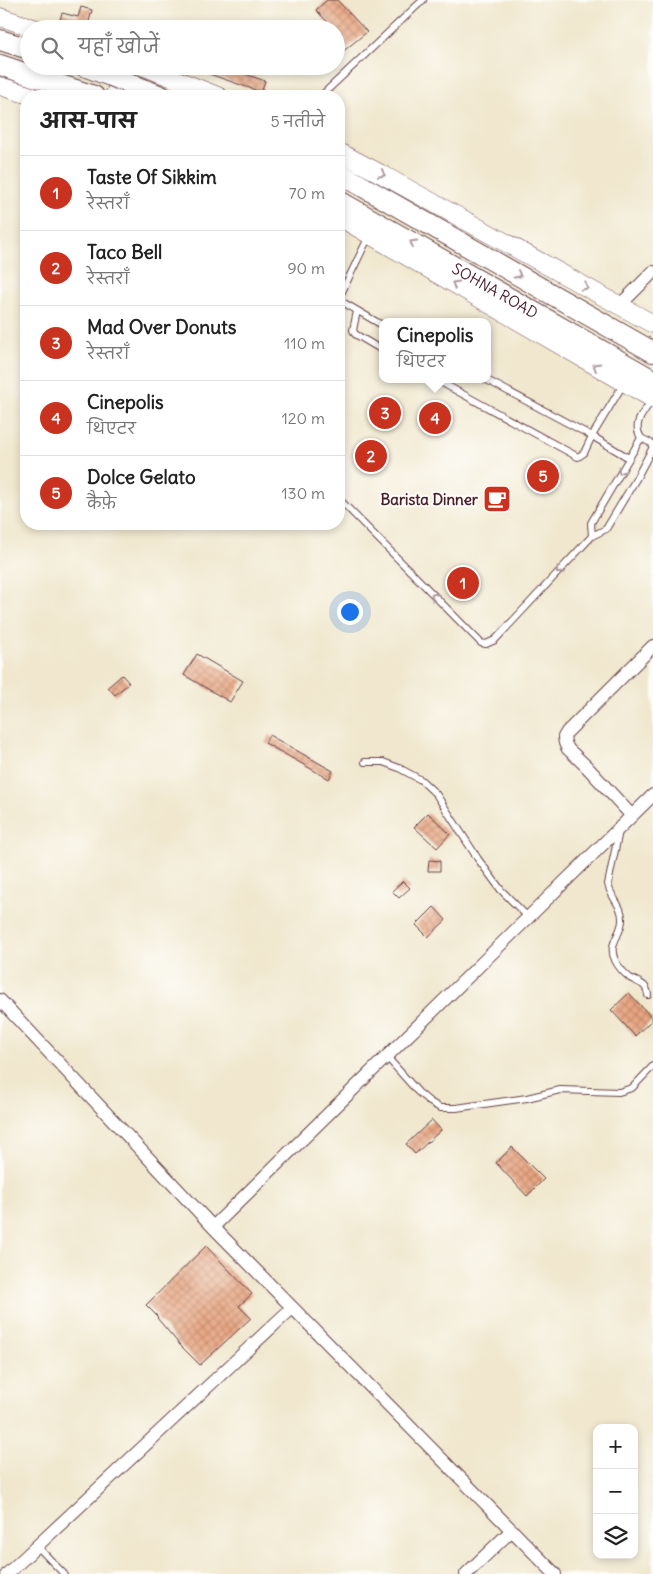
<!DOCTYPE html>
<html lang="hi">
<head>
<meta charset="utf-8">
<style>
  body { margin:0; font-family:Delius,"Playpen Sans Deva",sans-serif; background:#f2f2f2; color:#222 }
  .controls { position:absolute; right:15px; bottom:15px; display:grid; overflow:hidden; border-radius:10px; box-shadow:0 2px 8px #0003 }
  .controls button { width:45px; height:45px; display:grid; place-items:center; padding:0; border:0; border-bottom:1px solid #e0e0e0; background:#fff; color:#222; font:25px sans-serif }
  .you { position:absolute; left:349px; top:611px; width:18px; height:18px; margin:-12px; border:4px solid #fff; border-radius:50%; background:#1a73e8; box-shadow:0 0 0 8px #1a73e833 }
  .badge { display:grid; place-items:center; width:32px; height:32px; border-radius:50%; background:#c8321e; color:#fff; font-size:16px; font-weight:700 }
  .pin { position:absolute; translate:-50% -50%; border:2px solid #fff; box-shadow:0 1px 5px #0006 }
  .popup { position:absolute; left:379px; top:318px; width:112px; height:65px; box-sizing:border-box; display:grid; place-content:center; border-radius:10px; background:#fff; filter:drop-shadow(0 1px 4px #0005); font-size:16px; white-space:nowrap; color:#767676 }
  .popup b { font-size:19px; color:#222 }
  .popup::after { content:''; position:absolute; left:50%; top:100%; margin-left:-10px; border:10px solid transparent; border-top-color:#fff }
  .list { margin:0; padding:0; list-style:none }
  h2 { display:flex; justify-content:space-between; align-items:center; height:65px; margin:0; padding:0 20px; font-size:21px }
  h2 small { font-size:16px; font-weight:400; color:#767676 }
  .list li { display:grid; grid-template-columns:32px 1fr auto; gap:15px; align-items:center; box-sizing:border-box; height:75px; padding:0 20px; border-top:1px solid #e0e0e0 }
  .list b { display:block; font-size:19px; white-space:nowrap }
  .list p { margin:0; font-size:16px; white-space:nowrap; color:#767676 }
  .list em { font-size:16px; font-style:normal; color:#767676 }
  .icon { flex:none; width:28px; height:28px; fill:none; stroke:currentColor; stroke-width:2; stroke-linecap:round; stroke-linejoin:round }
  .map { position:relative; flex:none; width:653px; height:1574px; overflow:hidden }
  .search { position:absolute; background:#fff; box-shadow:0 2px 8px #0003; left:20px; top:20px; width:325px; height:55px; display:flex; align-items:center; gap:12px; box-sizing:border-box; padding:0 18px; border-radius:28px; color:#767676; font-size:19px }
  .panel { position:absolute; background:#fff; box-shadow:0 2px 8px #0003; left:20px; top:90px; width:325px; height:440px; border-radius:20px }
  .map>svg:first-child { display:block }
  .building { fill:url(#building-cross-hatch) }
  .lines { fill:none; stroke-linecap:round; stroke-linejoin:round }
  .service-casing { stroke:#633d43; stroke-width:8 }
  .minor-casing { stroke:#633d43; stroke-width:14 }
  .secondary-casing { stroke:#633d43; stroke-width:19 }
  .trunk-casing { stroke:#633d43; stroke-width:22 }
  .service { stroke:#fff; stroke-width:6 }
  .minor { stroke:#fff; stroke-width:12 }
  .secondary { stroke:#fff; stroke-width:18 }
  .trunk { stroke:#fff; stroke-width:20 }
  .trunk-bridge-casing { stroke:#633d43; stroke-width:22; stroke-linecap:butt }
  .trunk-bridge { stroke:#fff; stroke-width:20 }
  .oneway { stroke:#ae9aa0 }
  .labels { text-anchor:middle; dominant-baseline:central; stroke-width:4; stroke-linejoin:round; paint-order:stroke }
  .street-label { font-size:15px; fill:#4a1f2b; stroke:#fdfcf7 }
  .poi-label { font-size:15px; font-weight:bold; fill:#4a1f2b; stroke:#fdfcf7; text-anchor:end }
</style>
</head>
<body>
<div class="map">
<svg width="653" height="1574" viewBox="0 0 653 1574">
  <defs>
    <pattern id="building-cross-hatch" width="8" height="8" patternUnits="userSpaceOnUse" patternTransform="scale(1.25)"><rect width="8" height="8" fill="#e8a581"/><path d="M0 0l8 8M0 8l8-8" fill="none" stroke="#be866a"/></pattern>
  </defs>
  <rect width="100%" height="100%" fill="#fdfcf7"/>
  <filter id="ink" filterUnits="userSpaceOnUse"><feTurbulence type="fractalNoise" baseFrequency=".02" numOctaves="2"/><feDisplacementMap in="SourceGraphic" scale="10" xChannelSelector="R" yChannelSelector="G"/><feConvolveMatrix kernelMatrix="1 2 1 2 8 2 1 2 1" color-interpolation-filters="sRGB"/></filter>
  <filter id="wash" filterUnits="userSpaceOnUse"><feTurbulence type="fractalNoise" baseFrequency=".0096" numOctaves="4" result="noise"/><feDisplacementMap in="SourceGraphic" scale="20" xChannelSelector="R" yChannelSelector="G"/><feGaussianBlur stdDeviation="1.12" result="paint"/><feColorMatrix in="noise" values="0 0 0 0 0 0 0 0 0 0 0 0 0 0 0 0 0 1.4 0 .05"/><feComposite in="paint" operator="in"/></filter>
  <g filter="url(#wash)">
    <rect width="100%" height="100%" fill="#f0e7ce"/>
    <g id="blocks">
      <path class="building" d="M327 0H337L367 32 336 57V29H334L316 10Z
        M81 7 92 10 87 29 59 24 62 13 78 17Z
        M192 66H223L265 81 261 92 192 68Z
        M197 654 243 681 230 702 184 675Z
        M122 675 129 683 115 695 108 687Z
        M269 735 333 771 329 779 265 743Z
        M428 813 450 834 437 848 414 827Z
        M429 860 440 861V871H428Z
        M403 881 410 888 399 898 392 891Z
        M434 907 446 920 428 937 416 925Z
        M629 993 653 1019 635 1036 611 1010Z
        M432 1120 441 1130 415 1154 406 1144Z
        M512 1147 544 1179 527 1196 496 1163Z
        M206 1246 252 1294 239 1306 251 1318 200 1365 180 1345 157 1318 158 1317 146 1305Z"/>
    </g>
  </g>
  <g filter="url(#ink)">
    <use href="#blocks" fill-opacity="0" stroke="#633d43" stroke-width="1"/>
    <g class="lines">
      <defs>
        <path id="service" d="M321 96 423 0
          M339 298 369 236
          M339 300 382 325
          M357 311 353 330 355 334 382 350
          M435 379 578 457 584 453 592 436 624 383
          M485 379 592 436 629 458
          M641 438 653 444
          M339 499 481 643 486 644 495 640 592 536 606 529 636 479 653 447
          M592 536 591 523 641 438C632 423 643 414 651 401
          M365 762H383L399 768 421 780 436 794 478 859 501 890 528 917
          M619 831 608 884C610 897 623 906 622 920 622 934 607 944 615 960 618 967 624 973 630 978 638 983 647 983 648 995
          M386 1056 418 1092 430 1102 440 1108H456L527 1098 560 1090 619 1092 632 1088 653 1066
          M37 1546 64 1574"/>
        <path id="minor" d="M619 306 653 272
          M632 816 586 766 568 749 565 743 564 737 567 732 653 646
          M0 1000 213 1227 555 1574
          M213 1227 653 795
          M7 1574 292 1308
          M466 1574 512 1530"/>
        <path id="secondary" d="M0 17 37 29
          M142 66 218 96
          M0 86 32 96
          M114 96 127 66
          M339 152 383 175 653 324
          M339 217 653 399"/>
        <g id="trunk">
          <path d="M0 40 29 49"/>
          <path d="M0 65 94 96"/>
          <path d="M84 66 111 76"/>
          <path d="M131 84 161 96"/>
          <path d="M339 173 653 352"/>
          <path id="s1" d="M339 201 653 380"/>
        </g>
      </defs>
      <use href="#service" class="service-casing"/>
      <use href="#minor" class="minor-casing"/>
      <use href="#secondary" class="secondary-casing"/>
      <use href="#trunk" class="trunk-casing"/>
      <use href="#service" class="service"/>
      <use href="#minor" class="minor"/>
      <use href="#secondary" class="secondary"/>
      <use href="#trunk" class="trunk"/>
      <defs>
        <path id="trunk-bridge" d="M111 76 131 84"/>
      </defs>
      <use href="#trunk-bridge" class="trunk-bridge-casing"/>
      <use href="#trunk-bridge" class="trunk-bridge"/>
    </g>
    <defs><path id="oneway-chevron" d="M-2-3.5L2.5 0L-2 3.5" fill="none" stroke-width="1.6" stroke-linecap="round" stroke-linejoin="round" transform="scale(1.25)"/></defs>
    <g class="oneway">
      <use href="#oneway-chevron" transform="translate(382 174) rotate(28)"/>
      <use href="#oneway-chevron" transform="translate(413 243) rotate(-150)"/>
      <use href="#oneway-chevron" transform="translate(518 275) rotate(30)"/>
      <use href="#oneway-chevron" transform="translate(455 284) rotate(-150)"/>
      <use href="#oneway-chevron" transform="translate(585 287) rotate(29)"/>
      <use href="#oneway-chevron" transform="translate(596 366) rotate(-150)"/>
      <use href="#oneway-chevron" transform="translate(621 471) rotate(120)"/>
      <use href="#oneway-chevron" transform="translate(559 571) rotate(133)"/>
      <use href="#oneway-chevron" transform="translate(434 596) rotate(-135)"/>
    </g>
  </g>
  <defs>
    <symbol id="cafe-square" viewBox="-11 -11 22 22"><rect x="-9" y="-9" width="18" height="18" rx="4" fill="#c8321e" stroke="#fdfcf7"/><path d="M-5.5-4.5H6V0H3Q3 3.5 0 3.5H-2.5Q-5.5 3.5-5.5 0ZM3-3.2v2h1.7v-2ZM-6 4.5H4V6H-6Z" fill="#fff"/></symbol>
  </defs>
  <g fill-rule="evenodd">
    <use href="#cafe-square" x="481" y="483" width="32" height="32"/>
  </g>
  <g class="labels">
    <g class="street-label">
      <text stroke="none"><textPath href="#s1" startOffset="180">SOHNA ROAD</textPath></text>
    </g>
    <g class="poi-label">
      <text x="478" y="499">Barista Dinner</text>
    </g>
  </g>
</svg>
<div class="controls">
<button>+</button>
<button>−</button>
<button><svg class="icon" aria-label="layers" viewBox="0 0 24 24"><path d="M12 4l9 5-9 5-9-5zM3 14l9 5 9-5"/></svg></button>
</div>
<div class="you"></div>
<div class="pin badge" style="left:463px;top:583px">1</div>
<div class="pin badge" style="left:371px;top:456px">2</div>
<div class="pin badge" style="left:385px;top:413px">3</div>
<div class="pin badge" style="left:435px;top:418px">4</div>
<div class="popup"><b>Cinepolis</b>थिएटर</div>
<div class="pin badge" style="left:543px;top:476px">5</div>
<div class="search"><svg class="icon" aria-label="search" viewBox="0 0 24 24"><circle cx="10" cy="10" r="6"/><path d="M15 15l6 6"/></svg>यहाँ खोजें</div>
<section class="panel">
<h2>आस-पास<small>5 नतीजे</small></h2>
<ul class="list">
<li><span class="badge">1</span><div><b>Taste Of Sikkim</b><p>रेस्तराँ</p></div><em>70 m</em></li>
<li><span class="badge">2</span><div><b>Taco Bell</b><p>रेस्तराँ</p></div><em>90 m</em></li>
<li><span class="badge">3</span><div><b>Mad Over Donuts</b><p>रेस्तराँ</p></div><em>110 m</em></li>
<li><span class="badge">4</span><div><b>Cinepolis</b><p>थिएटर</p></div><em>120 m</em></li>
<li><span class="badge">5</span><div><b>Dolce Gelato</b><p>कैफ़े</p></div><em>130 m</em></li>
</ul>
</section>
</div>
</body>
</html>
